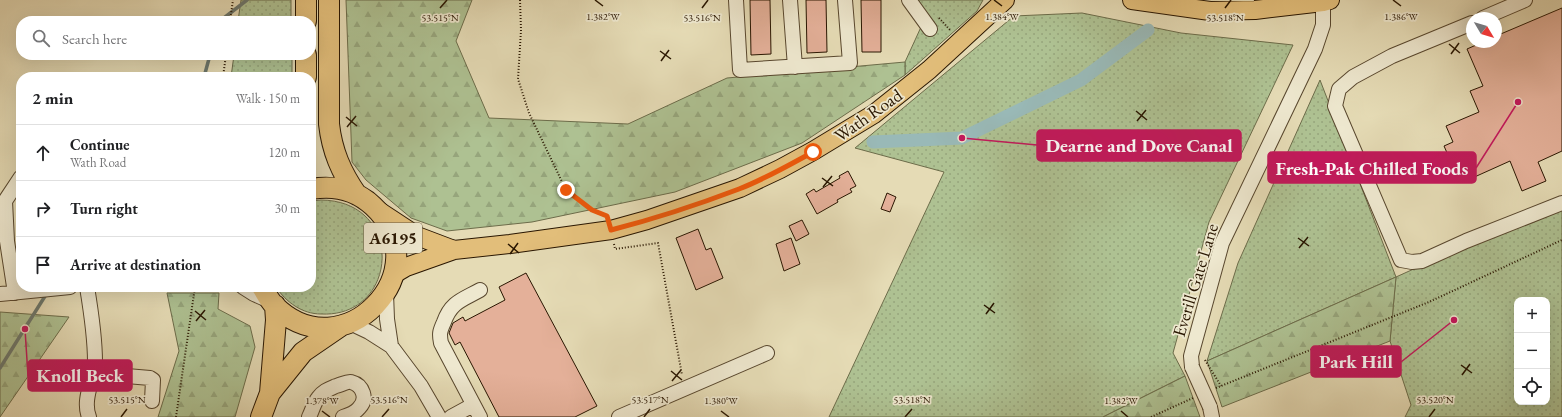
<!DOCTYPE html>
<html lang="en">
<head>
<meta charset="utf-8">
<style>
  body { margin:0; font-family:"EB Garamond",serif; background:#f2f2f2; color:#202124 }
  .controls { position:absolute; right:12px; bottom:12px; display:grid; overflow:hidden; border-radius:8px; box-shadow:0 4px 16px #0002 }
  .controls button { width:36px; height:36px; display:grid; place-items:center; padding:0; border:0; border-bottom:1px solid #e0e0e0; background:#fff; color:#202124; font:20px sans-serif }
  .compass { position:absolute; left:1466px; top:12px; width:36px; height:36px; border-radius:50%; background:#fff; box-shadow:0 4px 16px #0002; rotate:128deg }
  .stop { position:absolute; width:12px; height:12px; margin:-9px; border:3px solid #ea580c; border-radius:50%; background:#fff }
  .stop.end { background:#ea580c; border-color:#fff; box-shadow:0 1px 4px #0008 }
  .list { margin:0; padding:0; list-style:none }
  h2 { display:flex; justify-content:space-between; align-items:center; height:52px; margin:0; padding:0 16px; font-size:17px }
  h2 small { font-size:13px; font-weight:400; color:#757577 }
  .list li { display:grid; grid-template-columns:26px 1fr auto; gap:12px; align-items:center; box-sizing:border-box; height:56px; padding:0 16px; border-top:1px solid #e0e0e0 }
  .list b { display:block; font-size:15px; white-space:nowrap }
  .list p { margin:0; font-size:13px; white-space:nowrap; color:#757577 }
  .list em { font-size:13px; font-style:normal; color:#757577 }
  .icon { flex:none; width:22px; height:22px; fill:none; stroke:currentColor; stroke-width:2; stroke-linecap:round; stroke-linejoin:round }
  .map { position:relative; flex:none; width:1562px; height:417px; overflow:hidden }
  .search { position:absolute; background:#fff; box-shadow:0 4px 16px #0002; left:16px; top:16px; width:300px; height:44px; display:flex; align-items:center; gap:10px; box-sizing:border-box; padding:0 14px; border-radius:16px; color:#757577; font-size:15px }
  .panel { position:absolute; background:#fff; box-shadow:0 4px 16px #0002; left:16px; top:72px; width:300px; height:220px; border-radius:16px }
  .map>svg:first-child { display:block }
  .green { fill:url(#green-dots); stroke:#6c6c4a; fill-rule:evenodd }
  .forest { fill:url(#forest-firs); stroke:#6c6c4a }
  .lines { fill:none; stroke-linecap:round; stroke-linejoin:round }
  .stream { stroke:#6c786e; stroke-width:3.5 }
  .canal { stroke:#99b9b7; stroke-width:13 }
  .building { fill:#e4b099; stroke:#291601 }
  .minor-casing { stroke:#58472e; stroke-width:16 }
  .major-casing { stroke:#291601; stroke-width:20 }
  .highway-casing { stroke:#291601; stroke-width:22 }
  .path { stroke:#291601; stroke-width:2; stroke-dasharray:1 2; stroke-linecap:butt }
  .minor { stroke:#eee8cf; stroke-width:14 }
  .major { stroke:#e2be7a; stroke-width:18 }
  .highway { stroke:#e2be7a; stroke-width:20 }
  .minor-bridge-casing { stroke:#58472e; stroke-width:16; stroke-linecap:butt }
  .minor-bridge { stroke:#eee8cf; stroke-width:14 }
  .route { stroke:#ea580c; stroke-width:5 }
  .ticks { fill:none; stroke:#291601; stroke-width:1.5 }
  .labels { text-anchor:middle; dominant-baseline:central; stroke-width:3.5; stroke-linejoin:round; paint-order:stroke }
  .shield { fill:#eee8cf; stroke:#64553f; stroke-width:1 }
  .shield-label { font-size:17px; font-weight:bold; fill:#291601 }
  .street-label { font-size:18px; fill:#291601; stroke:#eee8cf }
  .ticks-label { font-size:10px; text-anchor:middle; fill:#291601; stroke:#eee8cf; stroke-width:3.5; stroke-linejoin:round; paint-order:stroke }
  .leader { fill:none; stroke:#c2185b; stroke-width:1.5 }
  .callout-dot { fill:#c2185b; stroke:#eee8cf; stroke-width:1.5 }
  .callout { fill:#c2185b; stroke:#c2185b; stroke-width:1.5 }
  .callout-label { font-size:19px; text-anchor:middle; font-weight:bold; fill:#fff }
</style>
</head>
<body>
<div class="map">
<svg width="1562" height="417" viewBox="0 0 1562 417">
  <defs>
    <pattern id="green-dots" width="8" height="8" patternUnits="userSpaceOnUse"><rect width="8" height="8" fill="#aec192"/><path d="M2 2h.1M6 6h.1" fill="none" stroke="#96a57c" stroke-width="1.8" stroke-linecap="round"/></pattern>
    <pattern id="forest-firs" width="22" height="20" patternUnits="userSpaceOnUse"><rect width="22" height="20" fill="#aec192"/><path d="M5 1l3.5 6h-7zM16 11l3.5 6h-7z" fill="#96a57c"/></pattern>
  </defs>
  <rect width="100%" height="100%" fill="#e5dbb5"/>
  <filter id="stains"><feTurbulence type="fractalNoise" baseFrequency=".005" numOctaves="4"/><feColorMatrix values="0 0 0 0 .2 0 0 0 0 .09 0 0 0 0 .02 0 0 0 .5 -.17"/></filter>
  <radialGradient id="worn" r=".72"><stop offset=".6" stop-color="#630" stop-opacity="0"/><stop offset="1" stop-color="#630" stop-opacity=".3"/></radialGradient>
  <path class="green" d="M241 0H291V21H238Z
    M902 0H983L977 11 905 75V62L921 27Z
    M1082 13 1181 33 1293 45 1209 222 1173 353 1185 376 1103 417H829L944 172 855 148 1014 16Z
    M234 55H292V77H231Z
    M1320 80 1396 277 1562 202V417H1405L1411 405 1390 341 1396 277 1207 361 1238 263ZM1517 300H1547V402H1517Z
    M321 200C406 201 399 318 321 314 302 314 286 302 276 287H311V201Z"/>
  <path class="forest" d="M346 0H472L456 41 489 118 628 124 727 78 905 62V75L802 143 675 192 532 222 447 231 411 218 366 180 352 162Z
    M1396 277 1390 341 1222 407 1207 361Z
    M167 293H219L218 309 250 326 255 347 235 417H158L179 351Z
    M0 312 69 317 0 417Z
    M1185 376 1200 417H1103Z"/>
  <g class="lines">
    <path class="stream" d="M220 21 247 0
      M204 77 210 55
      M0 368 47 293"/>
    <path class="canal" d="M873 142 962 138 1081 80 1148 30"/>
  </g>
  <path class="building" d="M750 0H770L771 54 751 55Z
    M806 0H826L827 52 807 53Z
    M861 0H881V52H862Z
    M1562 8V151L1538 162 1546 181 1522 191 1510 161 1470 179 1462 160 1452 164 1444 146 1453 142 1446 126 1479 112 1470 91 1483 86 1467 49 1483 42H1496V36Z
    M848 171 856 186 850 189 852 192 837 200 838 202 817 214 806 194 814 189 816 192 840 178 839 176Z
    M887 193 896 197 890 212 881 209Z
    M802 220 809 234 796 241 789 226Z
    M698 229 706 250 711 248 723 278 696 290 676 238Z
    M791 238 800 264 784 271 776 244Z
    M526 273 597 406 575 417H499L460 342 455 345 449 333 453 323 463 317 465 321 505 300 499 287Z"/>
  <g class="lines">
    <defs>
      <path id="minor" d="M736 0 740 70 850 63 845 0
        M790 0 795 67
        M909 0 930 29
        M1483 18 1525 0
        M1472 23 1392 56 1353 77 1339 89 1335 106 1401 260 1412 262 1422 261 1466 241 1562 203
        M87 287C91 311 95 337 95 362 94 380 82 399 89 417
        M243 287 254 294 272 302
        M480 290C462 300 451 302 444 322 440 331 439 333 441 343L480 417
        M15 293 7 241 5 201 21 177
        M386 293 387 319 391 346
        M0 294 70 287
        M350 323 369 332 391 346 421 386 439 417
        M1192 367 1191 356 1222 243 1315 49 1323 25V2
        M92 373 150 378 153 380 152 401
        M1210 407 1212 417
        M309 417C312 411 314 403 318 398 323 391 329 389 336 386 341 385 347 381 351 382 363 385 368 399 359 408 355 413 349 415 343 417
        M451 417 473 405
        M619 417 767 353"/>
      <path id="major" d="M1132 0 1210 11 1255 10 1323 2 1330 0
        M379 211 417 236 454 250
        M394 274 406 267 454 250 510 244 611 230 647 220 740 188 780 169 813 151 874 114 929 70 1005 0"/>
      <path id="highway" d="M306 0V21
        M329 0V124C332 151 341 172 357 195
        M306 55V77
        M262 287C266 293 269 300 274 305 342 374 442 270 373 206 356 190 334 185 311 189
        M270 393 303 352 341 326
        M261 417 270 393 276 320 275 305"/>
    </defs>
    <use href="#minor" class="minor-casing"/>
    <use href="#major" class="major-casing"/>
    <use href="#highway" class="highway-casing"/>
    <path class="path" d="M520 0 521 30 518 79 529 113 566 190 592 209 605 215
      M939 18 951 31
      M230 21 233 0
      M223 77 226 55
      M614 244 615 249 658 243 682 375
      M1205 360 1221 386
      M1216 388 1429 302 1562 240
      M176 417 195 287
      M1151 417 1193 398"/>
    <use href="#minor" class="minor"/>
    <use href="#major" class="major"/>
    <use href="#highway" class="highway"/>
    <defs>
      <path id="minor-bridge" d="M1192 367 1210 407"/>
    </defs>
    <use href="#minor-bridge" class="minor-bridge-casing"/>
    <use href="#minor-bridge" class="minor-bridge"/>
  </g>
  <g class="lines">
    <path class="route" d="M566 190 592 210 607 216 611 230C654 219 697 205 739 189 765 179 789 165 813 152"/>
  </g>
  <path class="ticks" d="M595 0 603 6M994 0 1002 6M1393 0 1401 6M440 8 447 0M702 8 708 0M1225 8 1231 0M1449 44 1460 53M660 51 671 59M1451 54 1459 43M661 61 669 50M1136 111 1147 120M346 117 357 126M1137 121 1146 110M347 127 356 116M822 178 833 186M823 187 832 176M1298 238 1309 246M508 244 519 253M1299 248 1308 237M510 254 518 243M984 305 995 313M195 311 206 320M986 314 994 303M196 321 205 310M1461 365 1472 373M671 371 682 380M1462 375 1470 364M672 381 681 370M322 411 330 417M721 411 729 417M1121 411 1128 417M121 417 127 409M382 417 389 409M644 417 650 409M905 417 912 409M1429 417 1435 409"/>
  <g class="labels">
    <rect class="shield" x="364" y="223" width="58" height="30" rx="3"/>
    <g class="shield-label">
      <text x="393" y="238">A6195</text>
    </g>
    <g class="street-label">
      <text transform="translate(868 115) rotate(-35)">Wath Road</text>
      <text transform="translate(1195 280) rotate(-73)">Everill Gate Lane</text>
    </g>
  </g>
  <g class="ticks-label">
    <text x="603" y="20">1.382°W</text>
    <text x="1002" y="20">1.384°W</text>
    <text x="1401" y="20">1.386°W</text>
    <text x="1225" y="21">53.518°N</text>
    <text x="440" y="21">53.515°N</text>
    <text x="702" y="21">53.516°N</text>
    <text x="127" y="403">53.515°N</text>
    <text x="389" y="403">53.516°N</text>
    <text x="650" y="403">53.517°N</text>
    <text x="912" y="403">53.518°N</text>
    <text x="1435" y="403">53.520°N</text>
    <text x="322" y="404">1.378°W</text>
    <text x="721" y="404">1.380°W</text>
    <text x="1121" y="404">1.382°W</text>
  </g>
  <path class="leader" d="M962 138L1037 145M1518 102L1476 168M1454 320L1401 362M25 329L28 376"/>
  <g class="callout-dot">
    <circle cx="962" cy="138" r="4"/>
    <circle cx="1518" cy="102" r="4"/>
    <circle cx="1454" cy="320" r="4"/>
    <circle cx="25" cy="329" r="4"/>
  </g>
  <g class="callout">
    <rect x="1037" y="130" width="204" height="31" rx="4"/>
    <rect x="1268" y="152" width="208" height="31" rx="4"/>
    <rect x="1311" y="346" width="90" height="31" rx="4"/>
    <rect x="28" y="360" width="104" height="31" rx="4"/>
  </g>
  <g class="callout-label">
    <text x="1139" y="152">Dearne and Dove Canal</text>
    <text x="1372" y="175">Fresh-Pak Chilled Foods</text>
    <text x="1356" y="368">Park Hill</text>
    <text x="80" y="382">Knoll Beck</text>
  </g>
  <rect width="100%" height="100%" filter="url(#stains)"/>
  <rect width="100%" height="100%" fill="url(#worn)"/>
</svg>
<div class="controls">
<button>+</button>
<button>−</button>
<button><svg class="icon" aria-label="locate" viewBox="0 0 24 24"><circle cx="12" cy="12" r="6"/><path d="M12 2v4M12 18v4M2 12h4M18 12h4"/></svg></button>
</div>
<svg class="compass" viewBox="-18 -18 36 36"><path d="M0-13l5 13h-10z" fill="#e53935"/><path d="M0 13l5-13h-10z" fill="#757577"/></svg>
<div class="stop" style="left:813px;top:152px"></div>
<div class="stop end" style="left:566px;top:190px"></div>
<div class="search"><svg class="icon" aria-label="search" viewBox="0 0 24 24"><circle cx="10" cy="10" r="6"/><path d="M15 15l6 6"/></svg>Search here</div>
<section class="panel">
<h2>2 min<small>Walk · 150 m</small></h2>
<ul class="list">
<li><svg class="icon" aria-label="ahead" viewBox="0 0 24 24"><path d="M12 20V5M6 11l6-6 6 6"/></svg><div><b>Continue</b><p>Wath Road</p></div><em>120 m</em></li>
<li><svg class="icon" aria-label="right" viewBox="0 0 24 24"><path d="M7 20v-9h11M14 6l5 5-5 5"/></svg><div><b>Turn right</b></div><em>30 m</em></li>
<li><svg class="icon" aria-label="arrive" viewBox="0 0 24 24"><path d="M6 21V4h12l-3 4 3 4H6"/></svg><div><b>Arrive at destination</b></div></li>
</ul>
</section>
</div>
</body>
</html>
